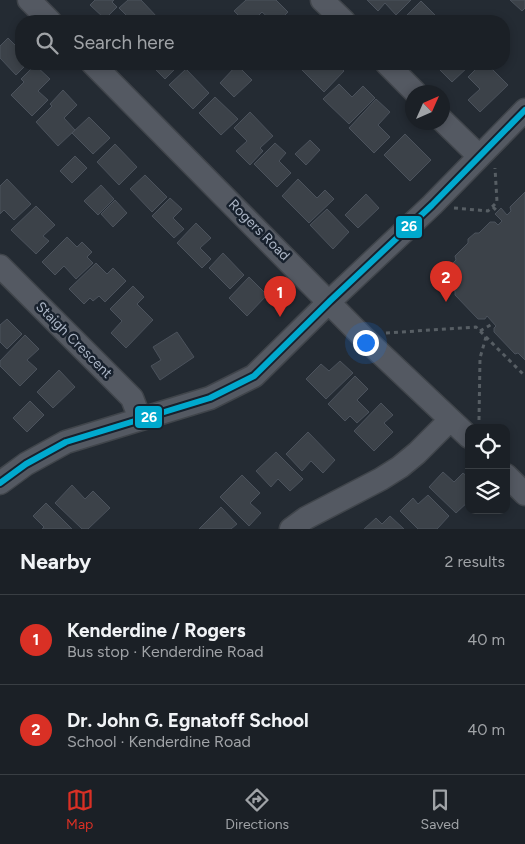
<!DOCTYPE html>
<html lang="en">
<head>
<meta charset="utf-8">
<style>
  body { margin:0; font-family:Figtree,sans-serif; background:#24282e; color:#f1f3f6 }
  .controls { position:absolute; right:15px; bottom:15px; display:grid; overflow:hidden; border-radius:10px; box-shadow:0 2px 8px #0003 }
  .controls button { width:45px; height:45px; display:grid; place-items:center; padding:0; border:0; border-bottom:1px solid #393e43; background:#1b2026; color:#f1f3f6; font:25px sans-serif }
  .compass { position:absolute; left:405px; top:85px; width:45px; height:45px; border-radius:50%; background:#1b2026; box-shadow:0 2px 8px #0003; rotate:45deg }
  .you { position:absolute; left:365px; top:342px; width:18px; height:18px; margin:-12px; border:4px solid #fff; border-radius:50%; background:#1a73e8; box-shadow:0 0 0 8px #1a73e833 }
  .badge { display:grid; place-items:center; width:32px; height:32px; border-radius:50%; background:#d93025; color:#fff; font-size:16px; font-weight:700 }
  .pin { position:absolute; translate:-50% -41px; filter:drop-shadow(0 1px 2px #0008) }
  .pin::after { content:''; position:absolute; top:26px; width:18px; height:15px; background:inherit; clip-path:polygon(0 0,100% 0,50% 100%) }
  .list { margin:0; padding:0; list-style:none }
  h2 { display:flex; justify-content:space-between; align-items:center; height:65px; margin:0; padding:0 20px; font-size:21px }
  h2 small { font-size:16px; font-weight:400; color:#a0a3a7 }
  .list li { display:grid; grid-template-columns:32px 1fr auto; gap:15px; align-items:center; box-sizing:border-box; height:90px; padding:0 20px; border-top:1px solid #393e43 }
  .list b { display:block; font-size:19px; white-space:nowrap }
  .list p { margin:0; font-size:16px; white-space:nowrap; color:#a0a3a7 }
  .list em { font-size:16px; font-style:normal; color:#a0a3a7 }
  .icon { flex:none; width:28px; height:28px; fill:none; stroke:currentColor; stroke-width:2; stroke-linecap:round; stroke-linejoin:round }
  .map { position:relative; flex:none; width:525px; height:529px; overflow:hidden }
  .search { position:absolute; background:#1b2026; box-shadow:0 2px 8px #0003; left:15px; right:15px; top:15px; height:55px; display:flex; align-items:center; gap:12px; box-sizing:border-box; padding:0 18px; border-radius:20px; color:#a0a3a7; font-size:19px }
  .sheet { height:245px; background:#1b2026 }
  nav { display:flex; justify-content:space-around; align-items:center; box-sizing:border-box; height:70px; border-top:1px solid #393e43; background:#1b2026; font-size:14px; color:#a0a3a7 }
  nav a { display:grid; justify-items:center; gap:2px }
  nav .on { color:#d93025 }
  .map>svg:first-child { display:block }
  .building { fill:#3c4249; stroke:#4b525c }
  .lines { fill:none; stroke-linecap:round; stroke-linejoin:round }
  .minor-casing { stroke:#40454b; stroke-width:25 }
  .path { stroke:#575e64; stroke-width:3; stroke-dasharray:4 4; stroke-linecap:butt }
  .minor { stroke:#545962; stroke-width:22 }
  .bus-1-casing { stroke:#18212d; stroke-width:10 }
  .bus-1 { stroke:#00a9ce; stroke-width:6 }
  .labels { text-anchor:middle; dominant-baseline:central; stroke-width:5; stroke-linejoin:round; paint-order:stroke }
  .street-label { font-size:14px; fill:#acb6c6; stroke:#18212d }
  .line-badge { stroke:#18212d; stroke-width:2 }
  .badge-label { font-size:14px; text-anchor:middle; font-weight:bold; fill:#fff }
</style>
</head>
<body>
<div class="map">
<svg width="525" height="529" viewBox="0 0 525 529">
  <rect width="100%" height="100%" fill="#242b33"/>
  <path class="building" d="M95 0H114L112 2 117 7 105 19 90 5Z
    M128 0H141L158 18 155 21H129L131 20 119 8Z
    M246 0H276L288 12 279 21H272L262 12 253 21H244L234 11Z
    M367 0H411L396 15 385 3 378 11Z
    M510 0H525V8L522 11Z
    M421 1 441 21H401Z
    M290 15 296 21H283Z
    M8 38 21 51V64H27L16 75 0 58V46Z
    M150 64H180L165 79Z
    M298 64H337L344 71 324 92 297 65Z
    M434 64H467L469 66 452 82Z
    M481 64H487L508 85 480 112 468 100 480 89 468 77Z
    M35 65 50 79 38 91 48 100 32 116 11 95 24 82 21 79Z
    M237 65 252 80 234 97 220 83Z
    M186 69 209 93 193 109 169 85Z
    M339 84 352 97 363 86 375 98 349 124 323 99Z
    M63 90 77 105 64 118 75 130 58 146 36 122 52 106 50 104Z
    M215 97 238 119 221 135 199 113Z
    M376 99 390 112 378 125 390 137 374 153 349 128Z
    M250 112 273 136 260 148 263 151 250 165 236 151 247 141 234 128Z
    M89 117 110 138 93 154 72 133Z
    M405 134 431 160 410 181 384 155Z
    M310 140 320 150 306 165 295 154Z
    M275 143 286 153 279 161 291 173 277 187 254 164Z
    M115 144 137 167 119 185 97 162Z
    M75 156 87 168 72 183 60 171Z
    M145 175 167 197 152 212 130 189Z
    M7 179 31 204 14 220 4 210 0 214V186Z
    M298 179 317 198 325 190 334 199 309 223 282 196Z
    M101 185 114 199 98 215 84 201Z
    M525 192V360L518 353 515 354 494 332V328L496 326 487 316 485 319H478L455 295V291L443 278V273L456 260 455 256 468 243V239L475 233H479L490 222H495L498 225 502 221 495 214 501 208 507 215 511 211 510 207Z
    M366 194 379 208 358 228 345 215Z
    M170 198 182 209 173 218 184 229 174 238 152 216Z
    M115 200 127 213 113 227 101 214Z
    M36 206 55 225 43 236 49 241 36 254 11 230Z
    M327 209 349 232 333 249 310 225Z
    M196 223 211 238 200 248 211 259 202 268 177 243Z
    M67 237 77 247 82 242 92 252 87 257 93 263 76 279 64 266 55 275 42 262Z
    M223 253 244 275 230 289 209 268Z
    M96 263 107 274 113 268 126 281 105 302 99 296 93 301 90 298 84 304 69 289Z
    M249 277 267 295 247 316 229 298Z
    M133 286 144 297 137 304 153 320 126 348 111 333 122 321 110 309Z
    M7 319 22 334 7 349 0 342V325Z
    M177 332 194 357 160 380 151 366 161 360 153 347Z
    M25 335 39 349 27 360 37 369 20 386 0 366V361Z
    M340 361 353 373 326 399 306 379 321 364 329 371Z
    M59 370 75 387 53 408 37 392Z
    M355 376 368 389 357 400 369 412 357 423 350 416 345 421 328 404Z
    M30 401 44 415 27 432 13 418Z
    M381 403 393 415 384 423 393 432 374 451 354 431Z
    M308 432 335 460 323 473 311 461 302 471 286 454Z
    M276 452 303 479 290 491 278 479 271 487 256 471Z
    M443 472 454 482 463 473 469 478V501L456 513 429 487Z
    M242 475 260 493 250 503 261 513 249 526 220 497Z
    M72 485 85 499 93 491 110 508 88 529H82L55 503Z
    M428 495 449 516 437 529H418L400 511 413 498 418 504Z
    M46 503 72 529H42L44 527 33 516Z
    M221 507 237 524 231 529H199Z
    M390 516 404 529H364L376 518 382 524Z"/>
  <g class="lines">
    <defs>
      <path id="minor" d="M29 0 50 21
        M322 0 344 21
        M93 64 363 337 469 437
        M387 64 415 92
        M442 120 479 156
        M0 266 132 398 140 419
        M506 475 525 494
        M0 483 26 464 66 442 210 398 254 376 330 301 432 205 525 110
        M291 529 306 518 381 479 400 467 417 453 450 420"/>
    </defs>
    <use href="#minor" class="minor-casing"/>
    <path class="path" d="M493 207 498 212
      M454 208 488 211 497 202 495 168
      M480 331 494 323
      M386 333 476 327 525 376
      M479 420 480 358 486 337"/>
    <use href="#minor" class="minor"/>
    <defs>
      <path id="bus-1" d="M0 483 26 464 66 442 210 398 254 376 330 301 432 205 525 110"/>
    </defs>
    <use href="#bus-1" class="bus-1-casing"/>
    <use href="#bus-1" class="bus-1"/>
  </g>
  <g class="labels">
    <g class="street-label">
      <text transform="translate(259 230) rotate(45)">Rogers Road</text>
      <text transform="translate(74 340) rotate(45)">Staigh Crescent</text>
    </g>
  </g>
  <g class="line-badge">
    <rect x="395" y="215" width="28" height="24" rx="5" fill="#00a9ce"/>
    <rect x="134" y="405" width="29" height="24" rx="5" fill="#00a9ce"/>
  </g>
  <g class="badge-label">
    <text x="409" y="231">26</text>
    <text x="149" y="422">26</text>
  </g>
</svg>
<div class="controls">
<button><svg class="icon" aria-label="locate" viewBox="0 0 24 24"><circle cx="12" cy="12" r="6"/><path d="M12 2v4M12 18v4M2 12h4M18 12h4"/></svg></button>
<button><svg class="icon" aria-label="layers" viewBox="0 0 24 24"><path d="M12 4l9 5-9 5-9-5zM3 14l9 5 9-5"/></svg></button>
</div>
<svg class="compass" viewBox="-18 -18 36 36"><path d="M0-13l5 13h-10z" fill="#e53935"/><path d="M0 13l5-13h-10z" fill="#a0a3a7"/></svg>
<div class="you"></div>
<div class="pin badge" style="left:280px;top:317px">1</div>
<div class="pin badge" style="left:446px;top:302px">2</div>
<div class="search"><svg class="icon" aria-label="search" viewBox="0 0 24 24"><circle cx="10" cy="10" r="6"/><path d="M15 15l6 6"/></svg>Search here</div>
</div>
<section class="sheet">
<h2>Nearby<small>2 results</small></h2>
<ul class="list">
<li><span class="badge">1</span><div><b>Kenderdine / Rogers</b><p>Bus stop · Kenderdine Road</p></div><em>40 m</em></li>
<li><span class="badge">2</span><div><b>Dr. John G. Egnatoff School</b><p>School · Kenderdine Road</p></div><em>40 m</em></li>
</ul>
</section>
<nav>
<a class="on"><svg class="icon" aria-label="map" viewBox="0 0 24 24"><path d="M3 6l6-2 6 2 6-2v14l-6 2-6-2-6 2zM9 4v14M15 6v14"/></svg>Map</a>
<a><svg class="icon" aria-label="directions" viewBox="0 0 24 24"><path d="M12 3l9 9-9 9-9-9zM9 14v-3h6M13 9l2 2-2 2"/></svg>Directions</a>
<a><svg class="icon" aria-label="saved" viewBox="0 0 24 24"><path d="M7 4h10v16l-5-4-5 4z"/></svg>Saved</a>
</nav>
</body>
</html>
